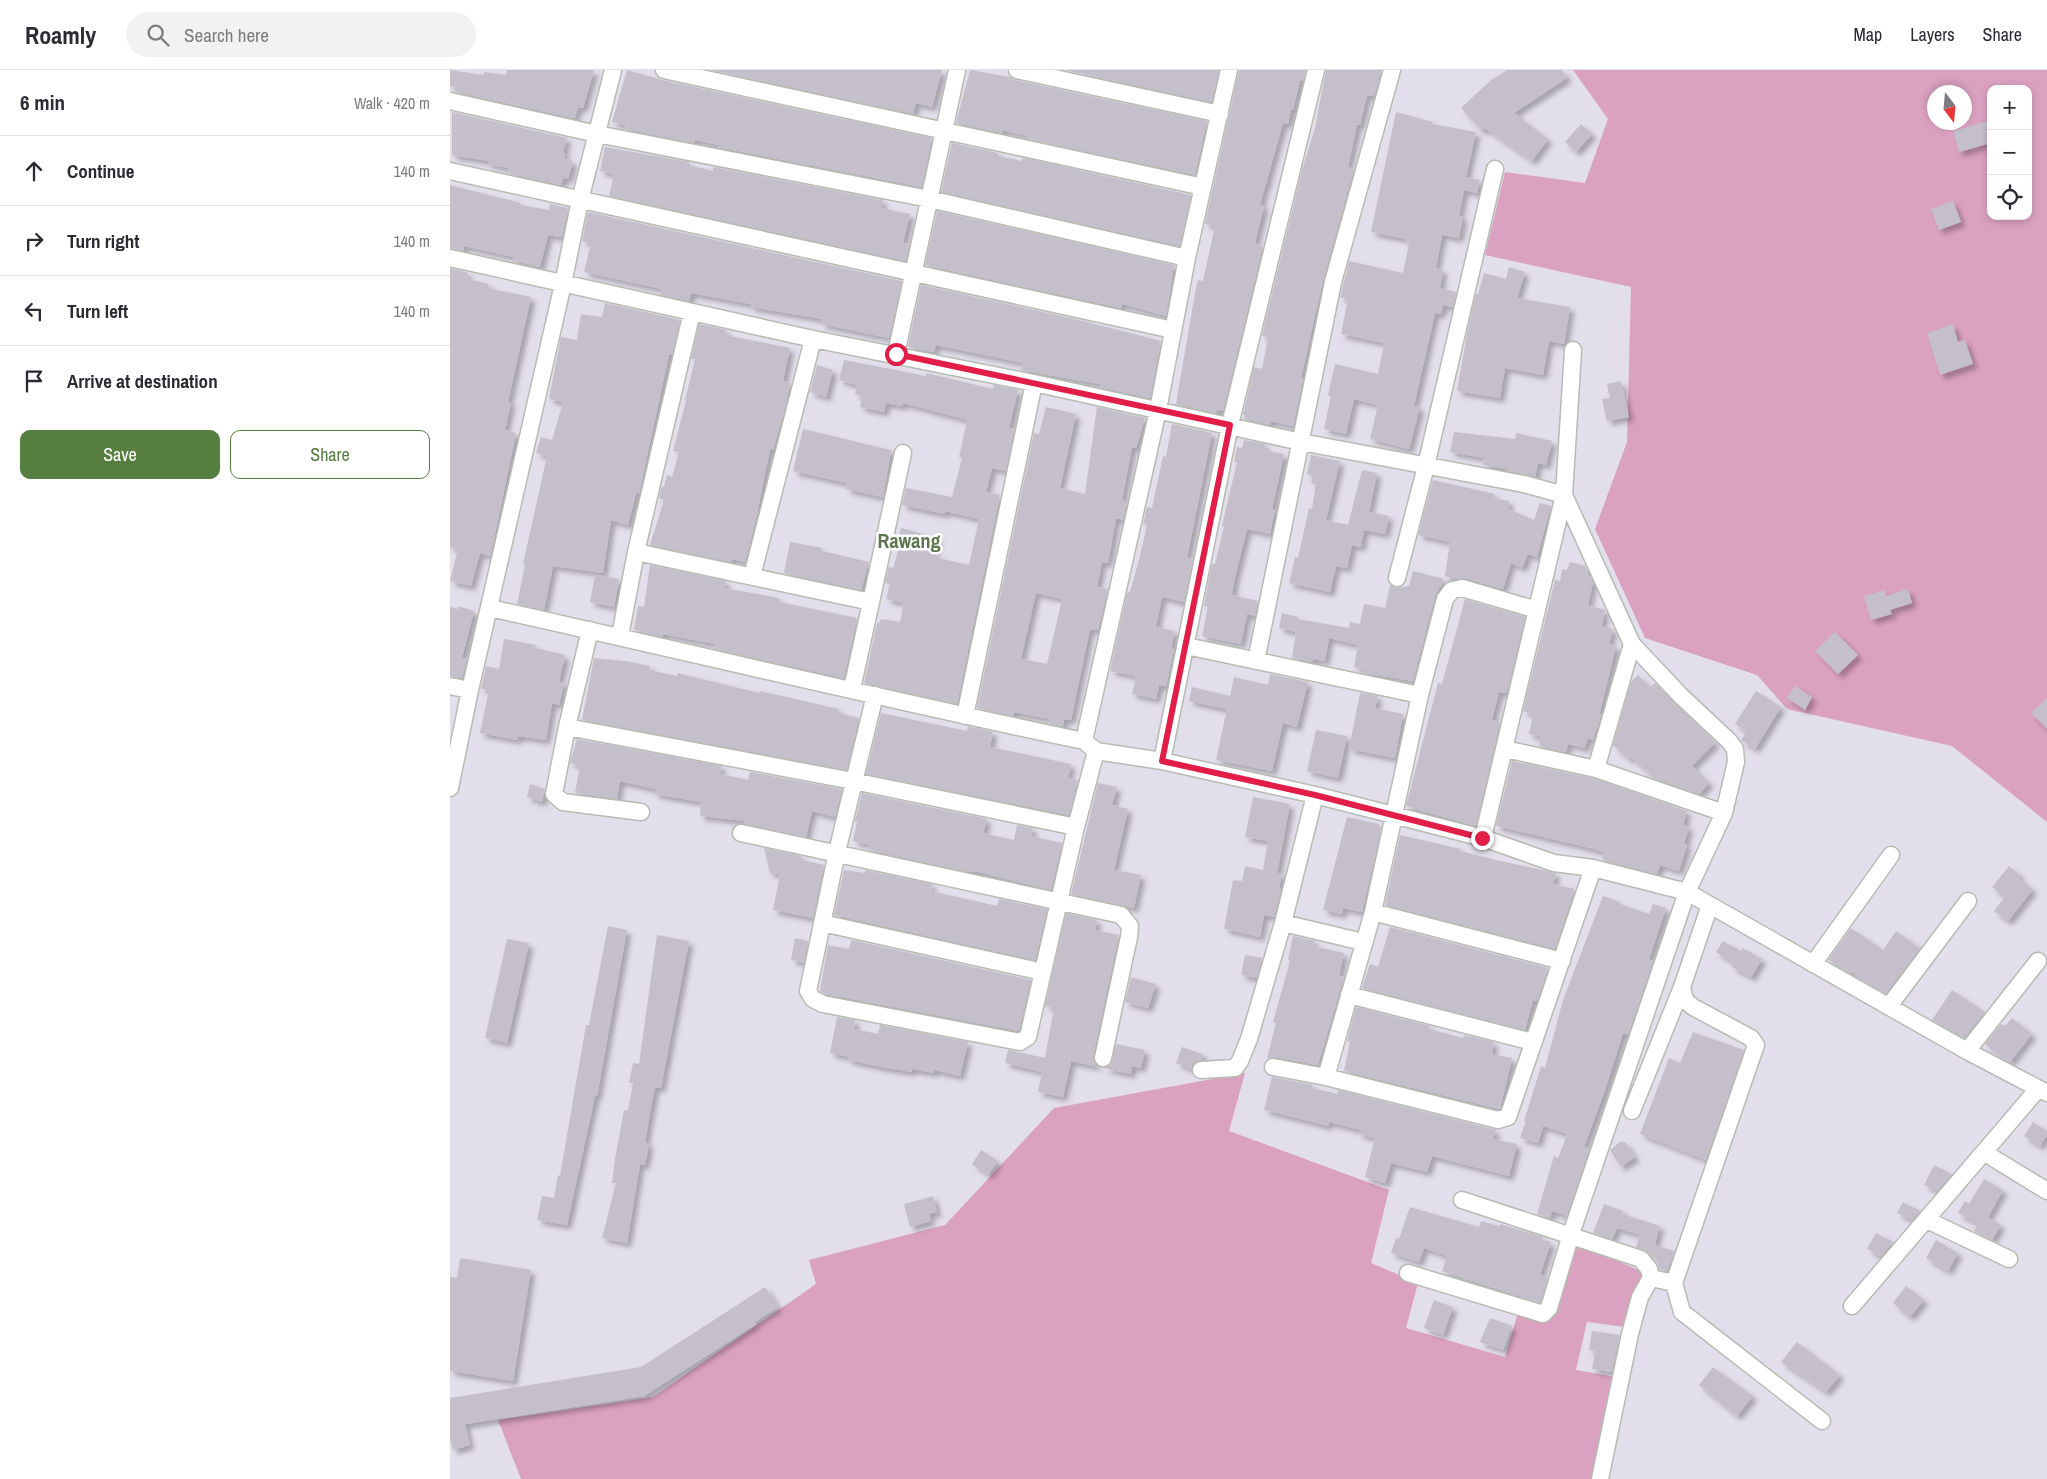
<!DOCTYPE html>
<html lang="en">
<head>
<meta charset="utf-8">
<style>
  body { margin:0; font-family:"Archivo Narrow",sans-serif; background:#f2f2f3; color:#2b2b33 }
  .controls { position:absolute; right:15px; top:15px; display:grid; overflow:hidden; border-radius:10px; box-shadow:0 2px 8px #0003 }
  .controls button { width:45px; height:45px; display:grid; place-items:center; padding:0; border:0; border-bottom:1px solid #e1e1e2; background:#fff; color:#2b2b33; font:25px sans-serif }
  .compass { position:absolute; left:1477px; top:15px; width:45px; height:45px; border-radius:50%; background:#fff; box-shadow:0 2px 8px #0003; rotate:164deg }
  .stop { position:absolute; width:15px; height:15px; margin:-11px; border:4px solid #e11d48; border-radius:50%; background:#fff }
  .stop.end { background:#e11d48; border-color:#fff; box-shadow:0 1px 5px #0008 }
  .list { margin:0; padding:0; list-style:none }
  h2 { display:flex; justify-content:space-between; align-items:center; height:65px; margin:0; padding:0 20px; font-size:21px }
  h2 small { font-size:16px; font-weight:400; color:#7c7c81 }
  .list li { display:grid; grid-template-columns:32px 1fr auto; gap:15px; align-items:center; box-sizing:border-box; height:70px; padding:0 20px; border-top:1px solid #e1e1e2 }
  .list b { display:block; font-size:19px; white-space:nowrap }
  .list em { font-size:16px; font-style:normal; color:#7c7c81 }
  .actions { display:flex; gap:10px; padding:15px 20px }
  .actions a { flex:1; padding:11px 0; border:1px solid #567e40; border-radius:10px; text-align:center; font-size:18px; color:#567e40 }
  .actions .main { background:#567e40; color:#fff }
  .icon { flex:none; width:28px; height:28px; fill:none; stroke:currentColor; stroke-width:2; stroke-linecap:round; stroke-linejoin:round }
  .map { position:relative; flex:none; width:1597px; height:1409px; overflow:hidden }
  header { display:flex; align-items:center; gap:30px; box-sizing:border-box; height:70px; padding:0 25px; background:#fff; border-bottom:1px solid #e1e1e2 }
  header strong { font-size:24px }
  nav { display:flex; gap:28px; margin-inline-start:auto; font-size:18px }
  .search { width:350px; height:45px; background:#f2f2f3; display:flex; align-items:center; gap:12px; box-sizing:border-box; padding:0 18px; border-radius:28px; color:#7c7c81; font-size:19px }
  main { display:flex }
  aside { flex:1; background:#fff }
  .map>svg:first-child { display:block }
  .green { fill:#dba1c1; fill-rule:evenodd }
  .building { fill:#c4bfca; fill-rule:evenodd; filter:url(#shadow) }
  .lines { fill:none; stroke-linecap:round; stroke-linejoin:round }
  .street-casing { stroke:#b6bcb2; stroke-width:19 }
  .street { stroke:#fff; stroke-width:16 }
  .route { stroke:#e11d48; stroke-width:6 }
  .labels { text-anchor:middle; dominant-baseline:central; stroke-width:5; stroke-linejoin:round; paint-order:stroke }
  .quarter-label { font-size:20px; font-weight:bold; fill:#5f7650; stroke:#fff }
</style>
</head>
<body>
<header>
<strong>Roamly</strong>
<div class="search"><svg class="icon" aria-label="search" viewBox="0 0 24 24"><circle cx="10" cy="10" r="6"/><path d="M15 15l6 6"/></svg>Search here</div>
<nav><a>Map</a><a>Layers</a><a>Share</a></nav>
</header>
<main>
<aside>
<h2>6 min<small>Walk · 420 m</small></h2>
<ul class="list">
<li><svg class="icon" aria-label="ahead" viewBox="0 0 24 24"><path d="M12 20V5M6 11l6-6 6 6"/></svg><div><b>Continue</b></div><em>140 m</em></li>
<li><svg class="icon" aria-label="right" viewBox="0 0 24 24"><path d="M7 20v-9h11M14 6l5 5-5 5"/></svg><div><b>Turn right</b></div><em>140 m</em></li>
<li><svg class="icon" aria-label="left" viewBox="0 0 24 24"><path d="M17 20v-9H6M10 6l-5 5 5 5"/></svg><div><b>Turn left</b></div><em>140 m</em></li>
<li><svg class="icon" aria-label="arrive" viewBox="0 0 24 24"><path d="M6 21V4h12l-3 4 3 4H6"/></svg><div><b>Arrive at destination</b></div></li>
</ul>
<div class="actions"><a class="main">Save</a><a>Share</a></div>
</aside>
<div class="map">
<svg width="1597" height="1409" viewBox="0 0 1597 1409">
  <defs>
    <filter id="shadow"><feDropShadow dx="4.5" dy="4.5" stdDeviation="2.5" flood-color="#0004"/></filter>
  </defs>
  <rect width="100%" height="100%" fill="#e3deeb"/>
  <path class="green" d="M1123 0H1597V752L1502 676 1337 639 1307 605 1195 568 1145 459 1177 372 1181 217 1035 185 1055 102 1135 113 1158 49ZM1541 19H1578V146H1541ZM1484 22H1514V52H1484Z
    M795 1003 779 1061 939 1120 921 1193 968 1213 956 1258 1055 1287 1069 1239 1101 1248 1128 1174 1193 1202 1175 1257 1137 1252 1126 1300 1166 1307 1148 1409H71L48 1350 203 1327 366 1214 359 1190 495 1155 604 1038Z"/>
  <path class="building" d="M0 0 34 5V2L56 5 57 0H144L133 38 128 37 125 48H123L6 22 7 18 0 16Z
    M177 0 212 10 482 68 472 117 268 77 269 75 245 70 244 73 175 59 176 55 162 52Z
    M261 0H492L482 37 466 33 463 44Z
    M520 0 560 7 565 10 757 51 745 105 577 69 578 66 553 60 552 63 506 53Z
    M614 0H769L762 32Z
    M789 0H856L853 11 850 10 843 40 841 39 838 54 833 53 810 135 814 136 805 173 813 176 773 341 767 340 766 343 726 334 745 223 748 210 753 211 765 156 755 154Z
    M876 0H932L924 26 917 25 910 55H907L898 97 904 99 873 210 851 308H853L843 356 821 351 820 355 794 349 795 345H793L804 297 812 299 818 268 812 266 852 100 865 58Z
    M1057 0H1112L1117 8 1064 43 1098 69 1082 91 1035 58 1032 61 1011 38 1041 10Z
    M2 42 117 68 113 82 115 83 114 89 123 91 118 109 113 108 111 115 58 103 59 98 38 94 39 91 2 85Z
    M946 42 983 52 982 54 1026 62 1016 107 1030 110 1027 123 1014 120 1009 146H1013L1009 168 992 165 986 198 993 200 990 218 1006 222 1003 237 993 235 991 244 985 243 964 336 970 337 959 379 920 369 928 335 904 329 896 364 874 359 881 326 878 325 885 294 928 304 934 273 891 264 898 229 890 227 899 191 953 203 959 174 955 173 956 169 921 162Z
    M1541 50V73L1509 82 1503 61Z
    M1131 54 1142 64 1126 82 1115 72Z
    M502 73 548 83V86L572 91 573 88 741 125 730 176 491 122Z
    M155 77 239 92V95L263 101V97L433 130 431 138 460 144 453 173 459 174 456 191 159 126 164 104 150 101Z
    M0 115 71 133 70 135 99 140 100 134 118 138 112 167 98 165 90 197 63 190 64 187 14 176 13 181 0 178Z
    M1503 131 1511 152 1489 160 1481 139Z
    M487 141 724 195 716 246 672 234V238L662 236 475 195Z
    M138 142 452 211 439 268 371 254 372 249 301 237V234L241 223 239 231 210 225 212 219 134 202 141 173 132 171Z
    M1059 197 1075 202 1067 228 1120 237 1114 274 1099 271 1093 305 1055 298 1050 328 1007 321 1018 258 1026 224H1028L1034 203 1056 209Z
    M0 198 18 203 17 209 39 214 38 218 81 227 58 332H61L55 360 66 363 44 469 40 486 30 483 21 516 0 511 8 479 0 477Z
    M471 215 625 249 711 271 700 328 650 317V314L571 300 573 293 486 275 484 282 458 277Z
    M155 233 230 250 222 285 219 284 189 424 186 423 178 455 161 450 153 503 103 496 94 540 67 534 75 495 73 494 97 386 86 383 91 367 102 370 113 332 99 329 111 267 127 270 131 244 152 247Z
    M249 254 276 260 275 265 340 278 333 311 340 313 336 335 323 380 320 379 306 449 295 492 282 489 281 492 200 475 214 430 209 428 212 416 214 417 217 405 222 407 229 382 223 381 236 331 235 330 245 289H241Z
    M1503 254 1508 272 1515 270 1523 294 1490 305 1477 263Z
    M394 290 476 306V303L543 319 544 315 568 320 559 358 564 359 556 401 542 398 536 422 550 425 507 634 414 613 427 553H429L431 549 450 552 454 533 436 529 440 514 435 513 439 497 443 498 450 474 447 473 451 458 488 468 483 485 489 486 488 488 519 495 529 449 495 441V444L452 435 456 418 502 427 512 388 509 387 517 350 453 333 452 336 436 333 434 342 410 337 412 326 405 324 407 315 389 310Z
    M367 295 383 300 376 327 360 322Z
    M1171 311 1179 347 1157 351 1152 329 1160 328 1157 314Z
    M596 337 626 344 610 418 635 424 647 337 695 348 686 378 682 377 672 430 677 433 673 450 666 448 658 493 652 492 647 517 658 519 648 560 640 559 621 650 614 649 613 656 599 653 600 649 564 642V646L527 638 584 363 589 364ZM586 523 612 529 597 594 571 589Z
    M722 354 762 363 737 488 743 489 734 532 712 527 706 557 725 561 721 578 724 579 716 616 709 615 706 629 682 624 686 606 660 601 677 523 680 522 690 486 697 455 693 454 697 437 702 438 713 386 716 387Z
    M353 359 441 380 433 427 396 419 397 413 343 401Z
    M1004 362 1065 369 1066 363 1102 371 1096 395 1088 393 1085 407 1057 401 1058 399 1033 395 1034 388 1000 382Z
    M794 370 815 374 814 380 834 384 822 439H825L820 464 797 459 785 507 782 525 808 531 805 546 797 544 791 574 752 566 758 537 754 536 762 494H765L774 457 772 456 787 392H784L787 377 792 378Z
    M861 385 890 391 876 450 898 455 912 400 927 403 919 442 939 446 935 464 914 460 911 477 902 475 897 498 886 496 880 522 839 513 845 487 848 488 859 438 862 439 866 414 861 413 863 405 857 404Z
    M983 410 1045 424 1044 428 1059 431 1058 439 1084 450 1090 433 1101 436 1087 487 1078 484 1072 498 1061 493 1053 519 1015 508 1004 509 995 506 1000 472 968 465Z
    M340 472 372 478V481L419 492 411 520 334 503Z
    M1120 492 1135 496 1138 505 1143 512 1138 535 1155 540 1152 556 1163 559 1159 574 1166 576 1149 646 1152 643 1143 670 1138 668 1135 678 1118 674 1116 682 1089 676 1091 667 1079 664 1083 644 1073 641 1105 510 1110 511 1112 499 1117 500Z
    M200 495 276 511 274 518 324 527 330 529 329 532 407 548 394 608 264 579 265 574 213 564V567L184 560 188 536 194 537Z
    M963 501 994 509 985 526 963 611 914 603 915 600 904 597 908 575 879 568 875 591 863 589V592L842 588 846 562 829 558 832 543 848 547 847 549 899 558 900 552 910 554 914 534 935 538 940 515 945 518 959 516Z
    M145 505 169 509 164 537 140 532Z
    M1458 519 1462 533 1440 540 1442 544 1421 550 1414 526 1435 520 1436 526Z
    M1015 529 1075 547 1057 623 1049 622 1042 650 1050 652 1026 756 956 736 988 613 992 614Z
    M8 536 24 541 12 588 17 589 12 608 0 606V537L8 539Z
    M1385 562 1408 585 1388 604 1365 581Z
    M54 569 86 575 85 578 115 585 109 612 114 613 109 635 102 633 96 670 68 666 67 670 30 663 39 620 31 619 36 596 49 599Z
    M144 588 175 591 200 596 199 600 227 606 228 603 309 623 310 621 389 639 388 643 409 648 397 700 132 650Z
    M820 604 858 612 847 657 833 653 822 701 766 690 777 639 739 631 742 617 780 626 784 607 818 615Z
    M1188 605 1200 617 1205 613 1265 673 1242 696 1259 713 1249 724 1204 708 1181 687 1179 689 1163 675 1181 612Z
    M1345 616 1362 627 1355 640 1337 628Z
    M1306 621 1331 637 1305 679 1291 670 1297 661 1285 654Z
    M910 623 928 626 925 638 953 644 945 688 899 679Z
    M1597 628V659L1581 643Z
    M431 643 517 661 518 656 543 662 540 677 621 694 618 708 628 710 619 745 416 704Z
    M866 660 897 666 888 708 857 701Z
    M127 669 272 696 270 704 298 710 300 702 392 719 385 747 362 741 356 767 294 754 295 751 250 746 251 732 205 724V719L170 711 167 729 125 723 130 696 120 693Z
    M1062 691 1146 709 1237 741 1233 755 1239 757 1234 774 1237 775 1229 801 1210 795 1207 804 1152 790 1154 782 1136 777 1046 756Z
    M648 713 667 717 662 735 678 739 664 800 691 805 684 838 621 824Z
    M80 714 95 719 92 732 77 727Z
    M412 723 537 749 533 763 564 770 567 755 583 758 581 766 612 773 601 820 529 802H518L419 780 420 775 403 771 407 752 405 751Z
    M803 727 840 734 827 803 832 804 829 818 831 819 824 847 814 845 810 867 774 859 783 810 792 811 795 796 813 800 818 771 795 767Z
    M897 747 929 754 927 759 931 760 912 842 893 838 892 844 873 840Z
    M950 765 1011 779 1010 781 1050 791 1106 803 1103 814 1125 819 1105 879 935 835Z
    M314 778 352 786 351 790 374 795 363 848 323 840 330 804 320 803Z
    M1559 796 1570 805 1568 808 1583 819 1558 851 1544 841 1555 827 1542 817Z
    M394 800 415 803V800L482 814 481 821 547 836 549 829 597 839 585 890 384 845Z
    M1153 826 1170 832V834L1199 844 1203 834 1216 838 1199 889 1203 891 1178 965 1173 963 1156 1017 1134 1077 1139 1079 1117 1146 1102 1141 1100 1148 1087 1144 1104 1086 1108 1088 1117 1064 1093 1056 1088 1073 1070 1068 1076 1051H1074L1091 996 1095 998 1113 930Z
    M616 843 647 850 645 860 669 865 643 986 644 992 649 997 621 991 613 1027 588 1022 592 1002 555 993 558 980 595 988 604 938 595 936Z
    M158 856 177 860 147 1026H145L117 1155 87 1150 92 1126 104 1128 108 1105 110 1106 136 955H139Z
    M940 857 1098 898 1087 931 1083 930 1075 960 912 918 920 894 928 897Z
    M1401 858 1433 880 1446 861 1470 878 1436 923 1401 901 1400 903 1378 890Z
    M207 865 239 871 211 1018 205 1017 200 1043 195 1073H199L195 1095 190 1094 177 1173 152 1168 166 1113H162L165 1089 174 1040H178L183 1013H179L183 993 189 994Z
    M843 866 865 871 863 876 894 883 889 906 894 907 868 995 825 987 817 988 826 953 823 952 840 891 838 890Z
    M345 868 358 871 354 893 341 890Z
    M57 869 79 873 57 973 35 968Z
    M401 870 581 910 569 961 376 924 370 921 378 875 399 879Z
    M1273 871 1291 881 1293 878 1312 889 1301 907 1282 897 1284 893 1266 882Z
    M795 885 812 888 807 908 791 905Z
    M681 907 706 914 698 938 675 932Z
    M1502 920 1535 942 1514 968 1482 950Z
    M906 937 980 956 979 959 1013 968 1014 965 1044 972 1042 984 1062 988 1050 1039 894 1001 900 972 897 971Z
    M387 947 405 950 404 959 428 964 430 955 518 972 510 1006 484 1000V1003L462 999V1002L437 998 398 990 399 987 380 983Z
    M1562 948 1582 964 1560 992 1535 974 1551 954 1555 956Z
    M1243 962 1294 980 1256 1090 1190 1064 1219 988 1230 993Z
    M666 974 695 980 691 998 682 996 681 1004 653 998 661 994Z
    M732 977 753 984 751 990 745 992 741 999 726 993Z
    M822 1007 863 1015 862 1018 887 1024 888 1020 1046 1060 1043 1069 1067 1074 1059 1106 982 1086 977 1102 941 1093 935 1113 915 1107 925 1068 909 1064 910 1060 879 1052 878 1056 814 1040Z
    M1583 1052 1597 1061V1065L1590 1076 1574 1066Z
    M1170 1072H1175L1185 1087 1171 1097 1160 1080Z
    M531 1080 548 1091 538 1105 522 1094Z
    M1484 1095 1502 1104 1487 1121 1474 1115Z
    M1534 1109 1553 1120 1538 1147 1551 1155 1542 1170 1524 1161 1528 1154 1508 1143 1515 1131 1519 1134Z
    M483 1126 487 1142 479 1144 481 1151 460 1157 454 1134Z
    M1453 1132 1470 1141 1462 1150 1447 1143Z
    M1154 1134 1173 1141 1172 1144 1210 1156 1205 1173 1207 1176 1225 1181 1217 1201 1209 1199 1207 1189 1195 1180 1186 1177 1190 1165 1167 1158 1162 1169 1143 1163Z
    M960 1137 1029 1157 1031 1151 1049 1156 1050 1154 1093 1167 1092 1170 1101 1172 1090 1205 1098 1208 1090 1233 992 1201 997 1186 974 1178 969 1192 941 1183 946 1168 949 1169Z
    M1426 1163 1443 1172 1431 1186 1417 1179Z
    M1486 1170 1508 1183 1498 1201 1476 1188Z
    M10 1188 81 1200 63 1311 0 1301V1207L7 1208Z
    M1456 1216 1474 1230 1460 1247 1443 1233Z
    M315 1217 328 1237 305 1252 306 1254 194 1326 15 1354 20 1375 3 1380 0 1369V1328L191 1297Z
    M984 1230 1003 1237 993 1265 974 1258Z
    M1040 1248 1062 1256 1053 1280 1030 1272Z
    M1142 1261 1170 1265 1162 1302 1142 1299 1145 1281 1139 1280Z
    M1347 1272 1390 1305 1376 1322 1331 1292Z
    M1263 1297 1303 1326 1287 1346 1249 1315Z"/>
  <g class="lines">
    <defs>
      <path id="street" d="M214 0 753 117
        M567 0 770 44
        M0 31 147 64 479 129 737 188
        M0 101 723 260
        M0 188 363 269 584 313 851 372 1074 414 1114 425 1033 768
        M446 284 507 0
        M186 482 421 532 402 619
        M302 506 363 269
        M947 508 976 396 1045 99
        M421 532 453 383
        M40 538C238 582 436 630 634 671L646 681 712 691 865 725 1033 768 1104 793 1143 798 1237 822 1517 981 1597 1023
        M140 560 117 657 104 724 113 732 191 742
        M170 566 186 482 242 242
        M736 576 970 625
        M806 591 883 212 942 0
        M0 616 20 620
        M425 625 387 782 358 921 363 929 373 934 570 972 578 967 626 757 646 681
        M515 646 584 313
        M117 657 403 711 626 757
        M634 671 708 340 737 188 779 0
        M1055 679 1146 699 1274 743
        M712 691 780 355 866 0
        M1146 699 1182 574
        M0 718 20 620 113 214 130 130 163 0
        M291 763 671 845 680 856 679 867 653 988
        M1260 835 1232 917 1235 930 1243 937 1301 968 1306 975 1224 1213 1232 1242 1372 1351
        M923 842 1112 891
        M372 853 593 902
        M833 853 865 725
        M1363 894 1441 785
        M899 925 1083 972
        M1439 936 1518 831
        M1517 981 1588 891
        M823 997 876 1007 1048 1050 1058 1047 1143 798
        M751 1000 785 998 790 991 799 969 833 853 913 872
        M876 1007 923 842 970 625 995 529 1002 520 1012 518 1087 540
        M1182 1041 1232 917
        M1535 1083 1597 1121
        M1012 1130 1191 1189 1199 1199 1201 1208
        M1477 1150 1559 1189
        M958 1203 1093 1244 1099 1238 1121 1164 1237 822 1274 743 1286 692 1285 679 1279 671 1231 626 1182 574 1114 425 1123 280
        M1402 1236 1588 1019
        M1150 1409 1180 1264 1190 1227 1201 1208 1224 1213"/>
    </defs>
    <use href="#street" class="street-casing"/>
    <use href="#street" class="street"/>
  </g>
  <g class="lines">
    <path class="route" d="M446 284 780 355 712 691 865 725 1032 768"/>
  </g>
  <g class="labels">
    <g class="quarter-label">
      <text x="459" y="470">Rawang</text>
    </g>
  </g>
</svg>
<div class="controls">
<button>+</button>
<button>−</button>
<button><svg class="icon" aria-label="locate" viewBox="0 0 24 24"><circle cx="12" cy="12" r="6"/><path d="M12 2v4M12 18v4M2 12h4M18 12h4"/></svg></button>
</div>
<svg class="compass" viewBox="-18 -18 36 36"><path d="M0-13l5 13h-10z" fill="#e53935"/><path d="M0 13l5-13h-10z" fill="#7c7c81"/></svg>
<div class="stop" style="left:446px;top:284px"></div>
<div class="stop end" style="left:1032px;top:768px"></div>
</div>
</main>
</body>
</html>
